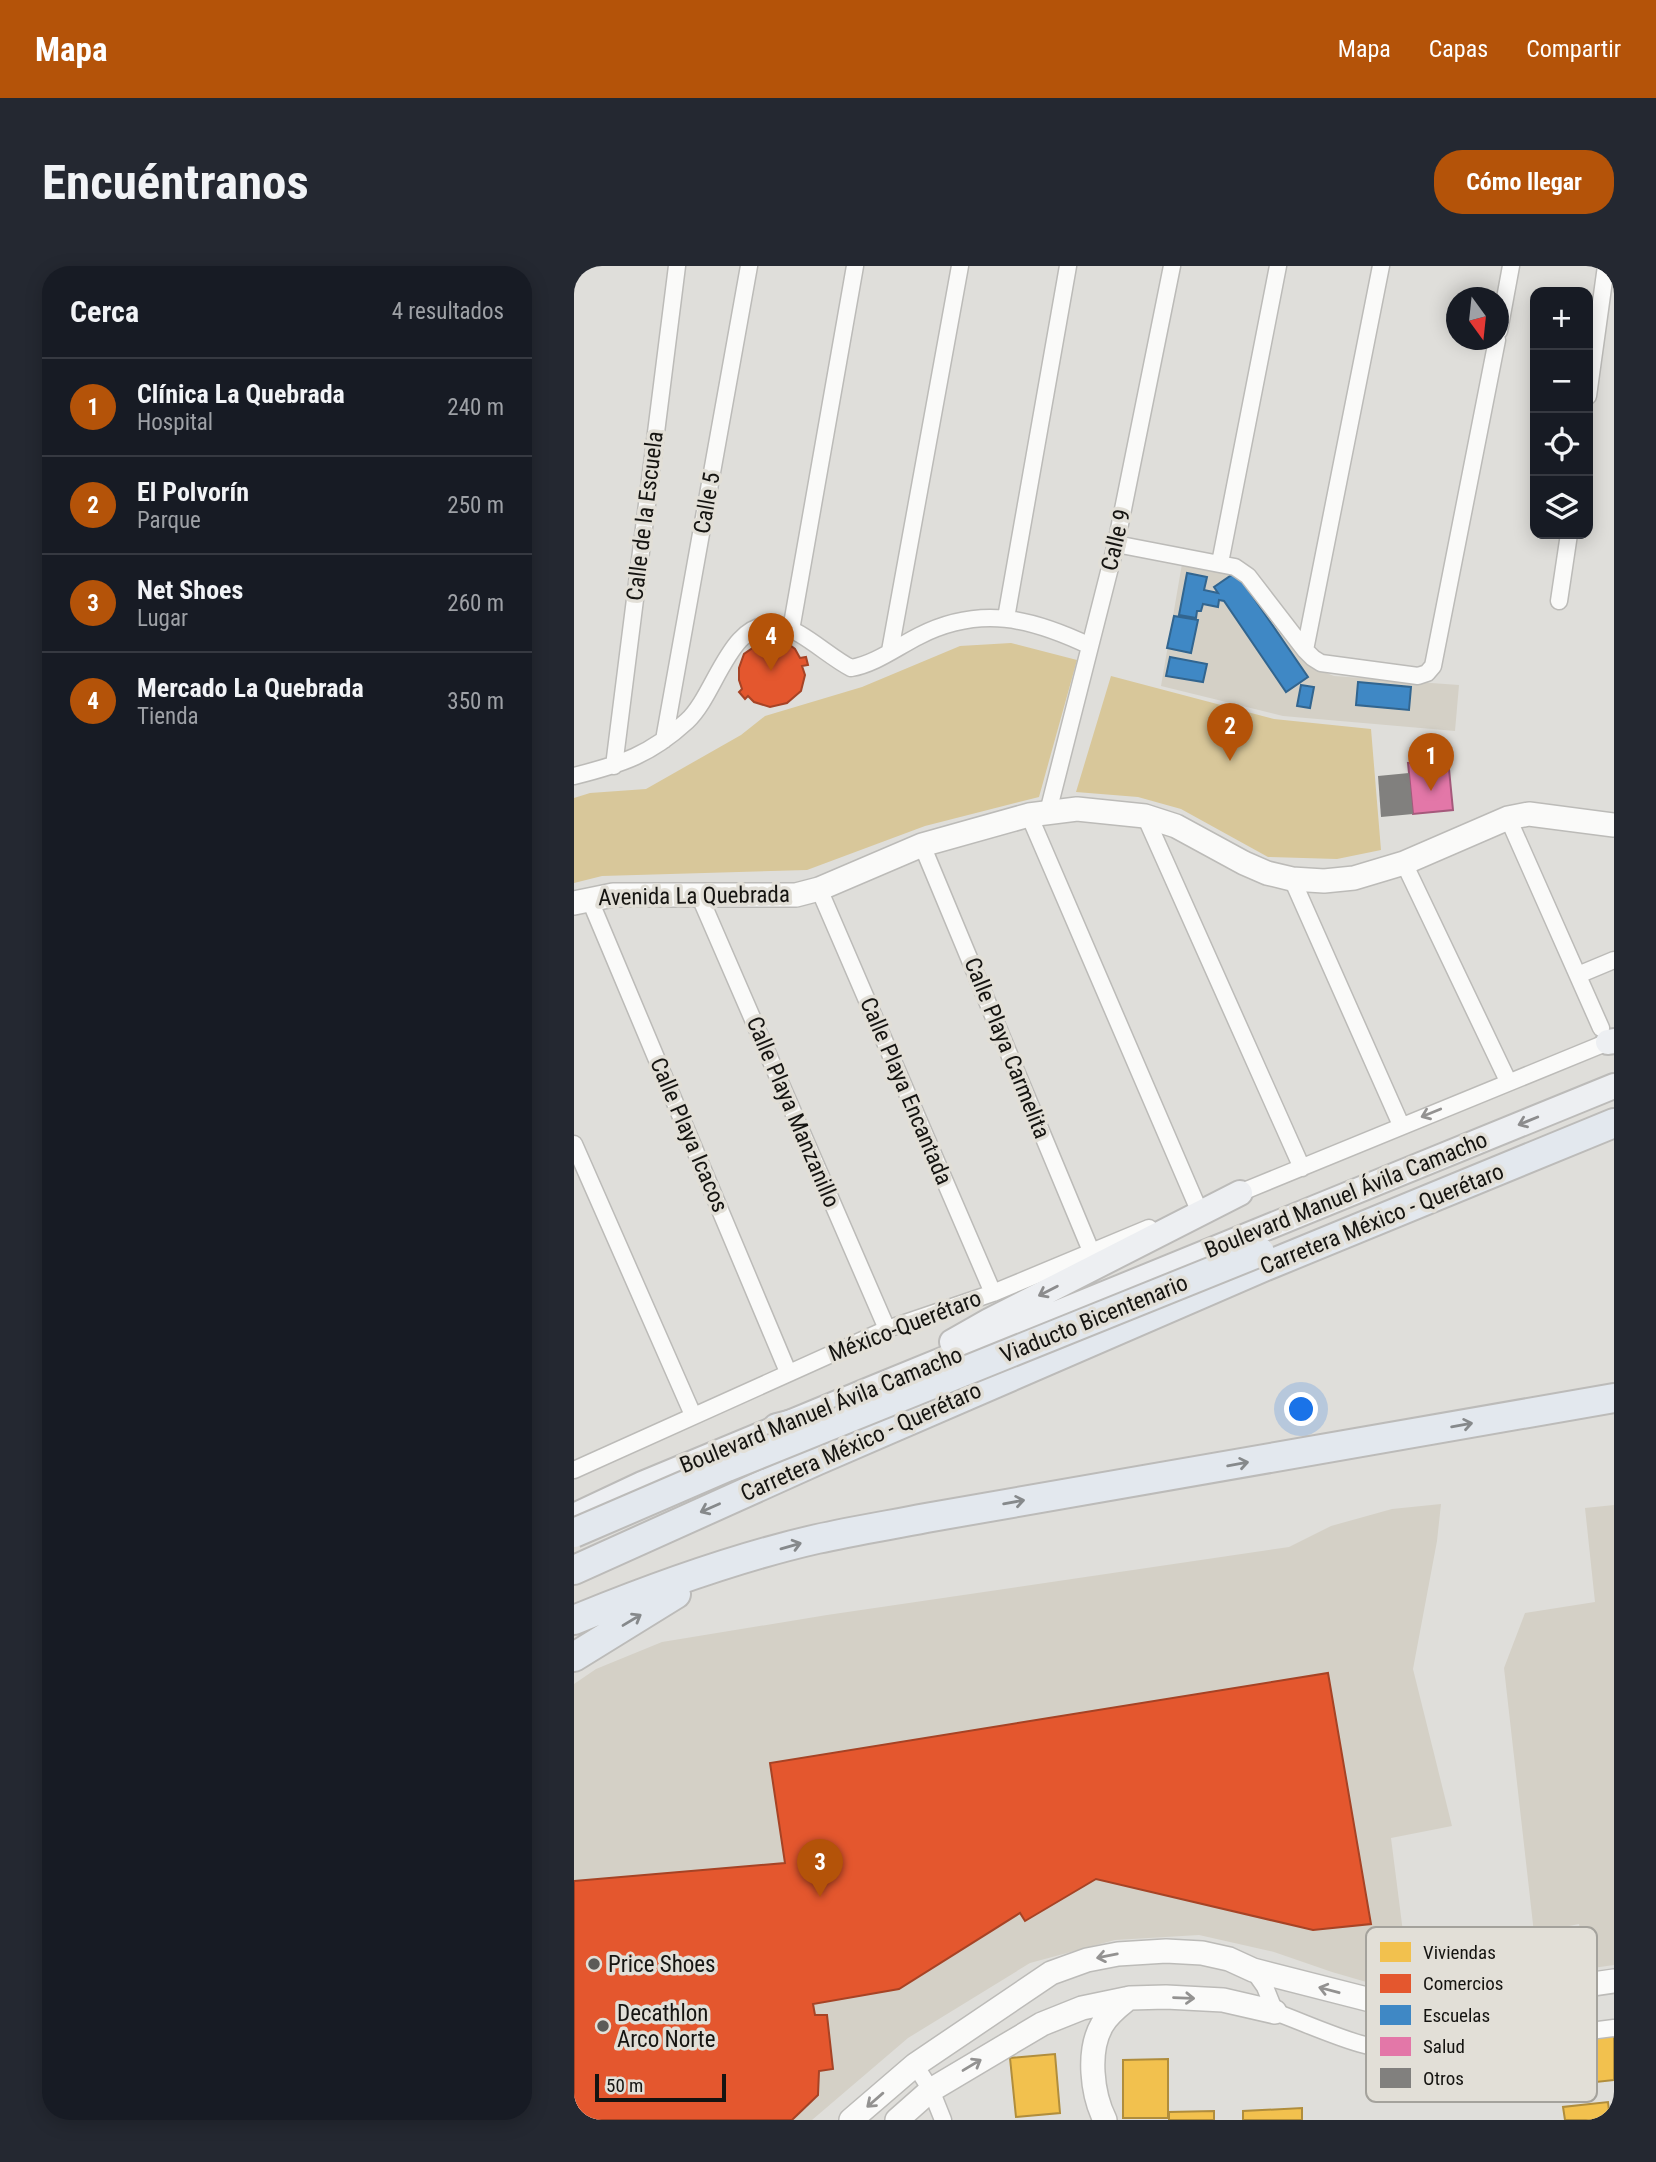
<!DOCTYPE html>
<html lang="es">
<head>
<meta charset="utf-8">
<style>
  body { margin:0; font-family:"Roboto Condensed",sans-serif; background:#242831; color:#f1f3f6 }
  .controls { position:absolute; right:21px; top:21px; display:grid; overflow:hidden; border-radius:14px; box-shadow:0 4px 18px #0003 }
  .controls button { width:63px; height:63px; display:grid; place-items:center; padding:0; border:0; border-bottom:2px solid #363941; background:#171b24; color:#f1f3f6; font:35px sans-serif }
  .compass { position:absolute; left:872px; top:21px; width:63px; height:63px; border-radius:50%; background:#171b24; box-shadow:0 4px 18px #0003; rotate:165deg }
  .scale { position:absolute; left:21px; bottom:18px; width:131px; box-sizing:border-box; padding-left:7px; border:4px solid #151411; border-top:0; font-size:19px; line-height:24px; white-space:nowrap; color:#151411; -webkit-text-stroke:5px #e2dfd7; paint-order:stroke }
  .you { position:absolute; left:728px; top:1144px; width:24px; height:24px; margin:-18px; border:5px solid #fff; border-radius:50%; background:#1a73e8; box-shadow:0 0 0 10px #1a73e833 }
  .badge { display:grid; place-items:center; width:46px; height:46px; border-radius:50%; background:#b45309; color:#fff; font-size:23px; font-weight:700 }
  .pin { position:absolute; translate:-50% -58px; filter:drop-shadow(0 2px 4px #0008) }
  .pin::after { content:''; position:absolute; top:37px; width:24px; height:21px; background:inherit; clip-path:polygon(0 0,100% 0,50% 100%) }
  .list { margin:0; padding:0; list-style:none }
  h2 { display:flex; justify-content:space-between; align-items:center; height:91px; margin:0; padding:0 28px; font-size:30px }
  h2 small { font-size:23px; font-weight:400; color:#9ea1a6 }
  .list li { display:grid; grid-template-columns:46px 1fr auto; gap:21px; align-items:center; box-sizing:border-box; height:98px; padding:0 28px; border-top:2px solid #363941 }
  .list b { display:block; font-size:26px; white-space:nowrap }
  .list p { margin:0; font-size:23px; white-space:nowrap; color:#9ea1a6 }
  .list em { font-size:23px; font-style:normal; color:#9ea1a6 }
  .icon { flex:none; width:38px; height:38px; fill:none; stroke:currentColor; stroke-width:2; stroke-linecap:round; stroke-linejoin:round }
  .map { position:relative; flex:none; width:1040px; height:1854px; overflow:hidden; border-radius:28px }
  header { display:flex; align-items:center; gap:42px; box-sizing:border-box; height:98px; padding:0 35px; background:#b45309; color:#fff }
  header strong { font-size:33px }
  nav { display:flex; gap:38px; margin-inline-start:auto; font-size:24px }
  .intro { display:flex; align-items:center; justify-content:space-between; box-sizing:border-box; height:168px; padding:0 42px }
  h1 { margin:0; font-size:49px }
  .button { padding:18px 32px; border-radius:28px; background:#b45309; color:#fff; font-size:24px; font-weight:700 }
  main { display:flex; gap:42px; padding:0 42px }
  aside { flex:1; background:#171b24; border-radius:28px; box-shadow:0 4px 18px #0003 }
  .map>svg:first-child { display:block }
  .built { fill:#d4d0c6 }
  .green { fill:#d8c79a }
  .homes { fill:#f2c14e; stroke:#b08d3c; stroke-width:2 }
  .shops { fill:#e4572e; stroke:#a64325; stroke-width:2 }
  .schools { fill:#3f88c5; stroke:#32658f; stroke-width:2 }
  .health { fill:#e377a8; stroke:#a5597b; stroke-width:2 }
  .building { fill:#81807e }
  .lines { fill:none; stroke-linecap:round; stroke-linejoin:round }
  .street-casing { stroke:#bcbbb8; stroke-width:19 }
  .secondary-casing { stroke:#bcbbb8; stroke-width:26 }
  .primary-casing { stroke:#bcbbb9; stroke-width:28 }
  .highway-casing { stroke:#bcbbb9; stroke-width:32 }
  .street { stroke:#fafaf9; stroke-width:16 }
  .secondary { stroke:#fafaf9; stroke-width:23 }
  .primary { stroke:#edeff2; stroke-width:24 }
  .highway { stroke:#e3e8ee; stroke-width:28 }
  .highway-bridge-casing { stroke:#bcbbb9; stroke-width:32; stroke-linecap:butt }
  .highway-bridge { stroke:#e3e8ee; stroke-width:28 }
  .oneway { stroke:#939291 }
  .oneway2 { stroke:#8c8c8d }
  .oneway3 { stroke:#86898b }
  .poi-dot { fill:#5c5b57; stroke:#e2dfd7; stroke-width:2.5 }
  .labels { text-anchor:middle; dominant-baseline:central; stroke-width:7; stroke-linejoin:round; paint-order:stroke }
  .street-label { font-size:23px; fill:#151411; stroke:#e2dfd7 }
  .poi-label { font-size:23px; fill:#151411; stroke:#e2dfd7; text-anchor:start }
  .key { fill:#e2dfd7; stroke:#a4a29c; stroke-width:2 }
  .key-label { font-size:19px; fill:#151411 }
</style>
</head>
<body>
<header>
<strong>Mapa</strong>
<nav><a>Mapa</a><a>Capas</a><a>Compartir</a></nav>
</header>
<div class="intro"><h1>Encuéntranos</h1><a class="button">Cómo llegar</a></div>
<main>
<aside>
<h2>Cerca<small>4 resultados</small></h2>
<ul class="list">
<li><span class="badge">1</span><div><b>Clínica La Quebrada</b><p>Hospital</p></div><em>240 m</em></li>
<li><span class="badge">2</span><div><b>El Polvorín</b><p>Parque</p></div><em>250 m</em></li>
<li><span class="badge">3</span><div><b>Net Shoes</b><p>Lugar</p></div><em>260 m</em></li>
<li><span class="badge">4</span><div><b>Mercado La Quebrada</b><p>Tienda</p></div><em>350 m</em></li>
</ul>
</aside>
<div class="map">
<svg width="1040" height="1854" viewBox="0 0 1040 1854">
  <rect width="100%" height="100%" fill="#dfdeda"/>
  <path class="built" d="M609 292 664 307 733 399 760 410 885 419 881 465 709 450 587 420Z
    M867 1238 863 1275 839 1403 878 1560 817 1572 837 1729 758 1706 700 1686 625 1669 541 1674 456 1697 334 1772 238 1854H0V1418L22 1403 88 1376 253 1349 715 1281 757 1260 818 1243Z
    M1040 1239V1699L1012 1703 1005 1658 960 1667 930 1402 951 1347 1021 1336 1011 1242Z"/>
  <path class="green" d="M437 377 503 394 465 531 351 560 233 604 28 610 0 617V532L16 527 72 523 167 469 191 450 288 421 386 380Z
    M537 410 700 453 797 463 807 584 763 593 694 591 607 543 564 531 502 526Z"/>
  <path class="homes" d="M1040 1769V1814L995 1819 989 1775Z
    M481 1788 486 1847 442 1851 436 1792Z
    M594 1793V1852H549V1794Z
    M1034 1836 1036 1854H991L989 1841Z
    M728 1842V1854H669V1845Z
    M640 1845V1854H595V1846Z"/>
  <path class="shops" d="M199 375 212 376 221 383 226 392 232 391 234 399 228 400 231 409 227 425 213 437 196 441 180 436 174 430 171 433 165 426 168 423 165 414V402L170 388 183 379Z
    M754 1407 797 1658 739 1664 522 1613 451 1655 446 1647 325 1723 239 1738 241 1749H253L259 1803 245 1805 244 1829 218 1854H0V1615L211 1597 196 1497Z"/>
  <path class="schools" d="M662 306 734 411 712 426 650 335 645 334 644 341 629 338 627 345H623L622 352 605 349 613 307 633 311 630 324 644 327 640 321Z
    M600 350 624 354 617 387 593 382Z
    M596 391 633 398 629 416 592 410Z
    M784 416 837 421 835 444 782 439Z
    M727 419 740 421 736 442 723 440Z"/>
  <path class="health" d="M874 493 879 544 839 548 834 497Z"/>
  <path class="building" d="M835 507 839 548 807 551 804 510Z"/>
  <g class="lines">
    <defs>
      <path id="street" d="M925 65 937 0
        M1014 130 1032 0
        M542 278 661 301 674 310 731 384 739 392 747 397 844 410 853 407 859 400 923 74
        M646 297 704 0
        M985 335 995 268
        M432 352 494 0
        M217 364 281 0
        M731 384 807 0
        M316 385 386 0
        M90 474 175 0
        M40 500 103 0
        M0 510C48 498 76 489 113 455 143 427 155 353 203 359 226 362 255 391 277 402 301 398 323 381 345 370 406 339 457 352 516 380
        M474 546 542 278 598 0
        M455 549 624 942
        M571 550 728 902
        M934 552 1027 762
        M348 579 517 985
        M830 597 934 815
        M718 613 827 859
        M245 623 419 1027
        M125 629 313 1063
        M15 632 214 1106
        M1004 709 1040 694
        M0 878 119 1149
        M658 930 1034 776
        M0 1204 313 1063 419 1027 575 962
        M679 1704 691 1721 701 1746C747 1763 794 1787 843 1787L1040 1762
        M341 1799 357 1824 369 1854"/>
      <path id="secondary" d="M0 637 39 629H222L245 623 348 579 455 549 503 543 571 550 602 560 670 597 693 607 718 613 750 615 780 612 830 597 934 552 955 548 1040 559
        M277 1854 341 1799 477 1707 513 1694 544 1688 592 1685 628 1687 655 1693 679 1704 824 1741 882 1738 1040 1715
        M323 1854 357 1824 468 1758 508 1742 556 1732 592 1731 649 1734 701 1746
        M531 1854C518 1828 513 1785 528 1759 535 1747 545 1740 555 1732"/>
      <path id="primary" d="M1034 776 1040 775
        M378 1076 415 1055 666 927
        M0 1250 68 1218 302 1121 1040 820"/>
      <path id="highway" d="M203 1162 265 1146
        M0 1304 242 1195 692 1000 1040 857
        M0 1354C78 1322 160 1292 243 1273 279 1265 316 1259 352 1252L1040 1132
        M0 1391 102 1328"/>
    </defs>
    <use href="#street" class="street-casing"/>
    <use href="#secondary" class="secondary-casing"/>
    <use href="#primary" class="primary-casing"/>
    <use href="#highway" class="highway-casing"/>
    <use href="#street" class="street"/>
    <use href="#secondary" class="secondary"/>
    <use href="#primary" class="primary"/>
    <use href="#highway" class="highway"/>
    <defs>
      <path id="highway-bridge" d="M0 1267 153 1201 686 986"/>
    </defs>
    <use href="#highway-bridge" class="highway-bridge-casing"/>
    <use href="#highway-bridge" class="highway-bridge"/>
  </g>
  <defs><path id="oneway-shaft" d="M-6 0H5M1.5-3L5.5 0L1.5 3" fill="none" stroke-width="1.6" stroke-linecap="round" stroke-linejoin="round" transform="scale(1.75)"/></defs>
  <g class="oneway">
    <use href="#oneway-shaft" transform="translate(857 847) rotate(158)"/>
    <use href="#oneway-shaft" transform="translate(533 1690) rotate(169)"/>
    <use href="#oneway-shaft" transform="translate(755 1724) rotate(-165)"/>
    <use href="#oneway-shaft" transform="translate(610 1732) rotate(2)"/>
    <use href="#oneway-shaft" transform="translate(398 1799) rotate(-31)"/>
    <use href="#oneway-shaft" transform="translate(301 1834) rotate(139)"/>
  </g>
  <g class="oneway2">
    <use href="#oneway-shaft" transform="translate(954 855) rotate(158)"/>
    <use href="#oneway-shaft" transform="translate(474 1025) rotate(153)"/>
  </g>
  <g class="oneway3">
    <use href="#oneway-shaft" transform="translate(888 1159) rotate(-10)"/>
    <use href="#oneway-shaft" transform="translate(664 1198) rotate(-10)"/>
    <use href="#oneway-shaft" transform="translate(440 1236) rotate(-10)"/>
    <use href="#oneway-shaft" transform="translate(136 1242) rotate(156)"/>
    <use href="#oneway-shaft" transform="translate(217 1280) rotate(-16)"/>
    <use href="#oneway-shaft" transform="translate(58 1354) rotate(-31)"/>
  </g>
  <g class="poi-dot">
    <circle cx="20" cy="1698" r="7"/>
    <circle cx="29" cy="1760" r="7"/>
  </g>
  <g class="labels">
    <g class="street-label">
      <text transform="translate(133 237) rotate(-80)">Calle 5</text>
      <text transform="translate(71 250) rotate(-83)">Calle de la Escuela</text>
      <text transform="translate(542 274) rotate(-77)">Calle 9</text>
      <text transform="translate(120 630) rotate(-1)">Avenida La Quebrada</text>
      <text transform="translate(433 782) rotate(68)">Calle Playa Carmelita</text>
      <text transform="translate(332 825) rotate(67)">Calle Playa Encantada</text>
      <text transform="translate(219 846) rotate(67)">Calle Playa Manzanillo</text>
      <text transform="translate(115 869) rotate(67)">Calle Playa Icacos</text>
      <text transform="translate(772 929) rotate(-22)">Boulevard Manuel Ávila Camacho</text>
      <text transform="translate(808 953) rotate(-22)">Carretera México - Querétaro</text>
      <text transform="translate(520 1053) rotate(-22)">Viaducto Bicentenario</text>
      <text transform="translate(331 1060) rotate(-21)">México-Querétaro</text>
      <text transform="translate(247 1144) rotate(-22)">Boulevard Manuel Ávila Camacho</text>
      <text transform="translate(287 1176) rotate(-24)">Carretera México - Querétaro</text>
    </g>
    <g class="poi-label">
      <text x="34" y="1698">Price Shoes</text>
      <text x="43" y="1747">Decathlon<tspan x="43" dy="26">Arco Norte</tspan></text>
    </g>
  </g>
  <rect x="792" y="1661" width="231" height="175" rx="10" class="key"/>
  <rect x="806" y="1676" width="31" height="20" fill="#f2c14e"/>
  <rect x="806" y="1708" width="31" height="19" fill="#e4572e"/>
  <rect x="806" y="1739" width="31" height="20" fill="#3f88c5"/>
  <rect x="806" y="1771" width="31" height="19" fill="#e377a8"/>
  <rect x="806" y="1802" width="31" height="20" fill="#81807e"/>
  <g class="key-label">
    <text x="849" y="1693">Viviendas</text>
    <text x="849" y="1724">Comercios</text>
    <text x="849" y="1756">Escuelas</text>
    <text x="849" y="1787">Salud</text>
    <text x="849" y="1819">Otros</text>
  </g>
</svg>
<div class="controls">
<button>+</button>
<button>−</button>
<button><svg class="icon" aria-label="locate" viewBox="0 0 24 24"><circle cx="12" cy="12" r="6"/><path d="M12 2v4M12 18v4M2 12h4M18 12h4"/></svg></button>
<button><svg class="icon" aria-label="layers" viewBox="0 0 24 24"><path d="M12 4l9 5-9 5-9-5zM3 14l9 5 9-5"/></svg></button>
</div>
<svg class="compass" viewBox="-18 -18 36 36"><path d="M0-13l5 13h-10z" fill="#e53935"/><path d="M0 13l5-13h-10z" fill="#9ea1a6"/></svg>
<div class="scale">50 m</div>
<div class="you"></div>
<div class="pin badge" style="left:857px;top:525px">1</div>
<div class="pin badge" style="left:656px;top:495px">2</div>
<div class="pin badge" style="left:246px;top:1631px">3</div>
<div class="pin badge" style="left:197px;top:405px">4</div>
</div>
</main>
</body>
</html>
